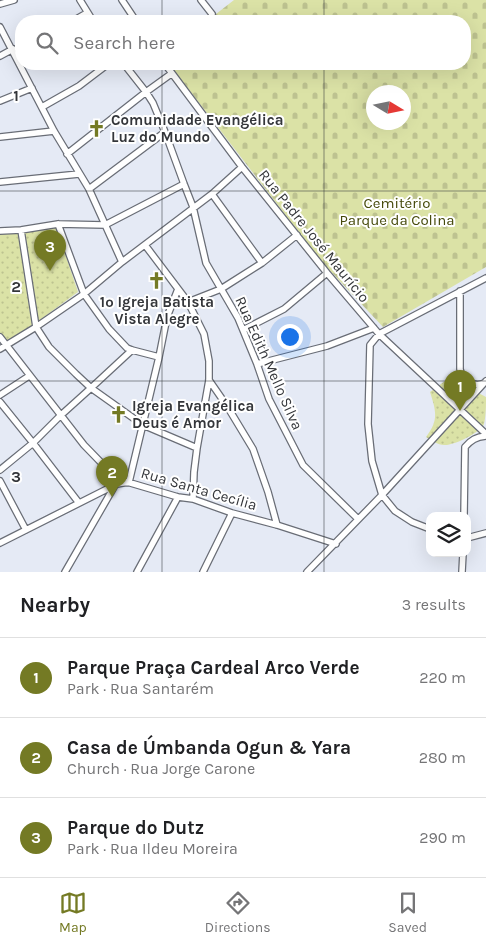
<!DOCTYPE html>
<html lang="en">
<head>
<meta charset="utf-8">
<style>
  body { margin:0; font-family:Karla,sans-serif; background:#f2f2f2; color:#202124 }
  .controls { position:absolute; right:15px; bottom:15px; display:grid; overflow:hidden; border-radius:10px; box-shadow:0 5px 20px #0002 }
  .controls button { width:45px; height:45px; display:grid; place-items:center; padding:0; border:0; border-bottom:1px solid #e0e0e0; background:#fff; color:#202124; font:25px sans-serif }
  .compass { position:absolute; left:366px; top:85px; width:45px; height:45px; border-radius:50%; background:#fff; box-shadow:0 5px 20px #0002; rotate:100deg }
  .you { position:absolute; left:289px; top:336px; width:18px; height:18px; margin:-12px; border:4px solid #fff; border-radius:50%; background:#1a73e8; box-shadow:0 0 0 8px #1a73e833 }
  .badge { display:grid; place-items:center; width:32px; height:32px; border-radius:50%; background:#747a24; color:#fff; font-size:16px; font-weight:700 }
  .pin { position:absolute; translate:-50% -41px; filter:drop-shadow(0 1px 2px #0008) }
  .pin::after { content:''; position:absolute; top:26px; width:18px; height:15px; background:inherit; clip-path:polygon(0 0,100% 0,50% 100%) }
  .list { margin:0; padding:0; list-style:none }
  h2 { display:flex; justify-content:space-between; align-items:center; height:65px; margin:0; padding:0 20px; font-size:21px }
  h2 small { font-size:16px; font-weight:400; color:#757577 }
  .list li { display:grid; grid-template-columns:32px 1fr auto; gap:15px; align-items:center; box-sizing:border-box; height:80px; padding:0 20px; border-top:1px solid #e0e0e0 }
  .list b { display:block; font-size:19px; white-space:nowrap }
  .list p { margin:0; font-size:16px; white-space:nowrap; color:#757577 }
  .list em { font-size:16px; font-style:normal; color:#757577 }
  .icon { flex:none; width:28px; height:28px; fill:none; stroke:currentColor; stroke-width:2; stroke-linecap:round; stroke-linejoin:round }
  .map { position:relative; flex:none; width:486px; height:572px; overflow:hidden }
  .search { position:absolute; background:#fff; box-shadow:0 5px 20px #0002; left:15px; right:15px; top:15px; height:55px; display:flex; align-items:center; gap:12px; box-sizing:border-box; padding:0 18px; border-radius:20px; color:#757577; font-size:19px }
  .sheet { height:305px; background:#fff }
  nav { display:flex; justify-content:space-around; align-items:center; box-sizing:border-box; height:70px; border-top:1px solid #e0e0e0; background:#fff; font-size:14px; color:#757577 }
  nav a { display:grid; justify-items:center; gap:2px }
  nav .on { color:#747a24 }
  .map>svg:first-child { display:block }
  .grass { fill:url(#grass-dots) }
  .cemetery { fill:url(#cemetery-stones); fill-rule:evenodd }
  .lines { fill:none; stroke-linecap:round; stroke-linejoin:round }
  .minor-casing { stroke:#696d76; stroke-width:8 }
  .minor { stroke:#fff; stroke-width:5.5 }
  .grid { fill:none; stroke:#34363a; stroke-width:1; stroke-opacity:0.55 }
  .labels { text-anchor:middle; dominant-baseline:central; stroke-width:4; stroke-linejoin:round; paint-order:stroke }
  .poi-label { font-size:15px; font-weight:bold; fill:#34363a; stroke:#fff; text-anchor:start }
  .park-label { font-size:15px; fill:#45490a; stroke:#fff }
  .street-label { font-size:15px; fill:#34363a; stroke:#fff }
  .grid-label { font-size:16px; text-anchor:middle; font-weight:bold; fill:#34363a; stroke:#fff; stroke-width:4; stroke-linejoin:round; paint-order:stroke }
</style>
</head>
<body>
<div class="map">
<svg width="486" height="572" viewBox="0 0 486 572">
  <defs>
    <pattern id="grass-dots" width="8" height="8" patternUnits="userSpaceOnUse" patternTransform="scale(1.25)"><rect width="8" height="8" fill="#dbe2a6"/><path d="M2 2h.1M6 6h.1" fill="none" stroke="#bdc290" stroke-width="1.8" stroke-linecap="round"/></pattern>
    <pattern id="cemetery-stones" width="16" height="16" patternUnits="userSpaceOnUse" patternTransform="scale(1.25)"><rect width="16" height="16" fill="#dbe2a6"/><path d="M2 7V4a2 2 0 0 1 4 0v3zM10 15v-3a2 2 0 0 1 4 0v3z" fill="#bdc290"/></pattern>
  </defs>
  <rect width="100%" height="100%" fill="#e5eaf5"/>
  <path class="grass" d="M56 227 78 292 37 322 23 232Z
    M21 231 25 277 32 325 7 343 0 333V232Z
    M445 381C460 384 472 389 486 397 486 405 486 416 484 424 480 433 453 446 444 445 438 445 431 440 426 437 439 420 436 411 430 392Z"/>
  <path class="cemetery" d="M234 0H486V267L383 327 321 261 169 64H465V21H207ZM374 92H404V122H374Z"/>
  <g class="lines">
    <defs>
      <path id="minor" d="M80 0 93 21
        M122 0 136 21
        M201 0 212 14
        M0 4 14 0
        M73 21 87 13
        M0 27 54 131 89 189 122 262
        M0 56 13 49
        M124 64 146 92 153 103 165 132 184 184 193 207 206 263 238 318 257 364 269 399 303 465 358 519
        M165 64 242 167 327 273 379 334 486 434
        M0 101 32 88
        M42 107 79 86 108 64
        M0 137 54 131
        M67 154 146 92 171 74
        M0 182 79 174
        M89 189 165 132
        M212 194 262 263
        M58 224 84 294 109 329 127 348 132 350 159 357
        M21 230 36 327 49 347 76 374 91 388 143 425 197 448
        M0 231 21 230 58 224 105 225 184 184
        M145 245 188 302 204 334 209 361V380L197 448 194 472 193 499
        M460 291V369C461 372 461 376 463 378 467 384 478 386 484 383
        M188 302 221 289 262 263 297 235
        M243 330 284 309 327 273
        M0 337 84 445 117 479 178 497 193 499 232 513 277 525 336 544
        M0 349 36 327 84 294 122 262 212 194 242 167
        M257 364 327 346 374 328
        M209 380 227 406 253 449 268 492 277 525
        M0 395 29 376
        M0 402 33 443 79 503
        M0 470 33 443 60 416 91 388 132 350
        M0 481 26 530
        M464 516 465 447C471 440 476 437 486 436
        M430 529 412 522 395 511 382 495 372 461 368 424 370 345 379 334 486 278
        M467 538 486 533
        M0 543 117 484 129 482 159 357 167 317 178 289
        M65 572 114 487
        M137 572 178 497
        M203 572 232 513
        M307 572 382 495 486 381
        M462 572 463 553"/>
    </defs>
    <use href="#minor" class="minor-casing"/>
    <use href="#minor" class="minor"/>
  </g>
  <path class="grid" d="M162 0V21M324 0V21M162 64V572M324 64V572M0 191H486M0 381H486"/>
  <defs>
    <symbol id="church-bare" viewBox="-9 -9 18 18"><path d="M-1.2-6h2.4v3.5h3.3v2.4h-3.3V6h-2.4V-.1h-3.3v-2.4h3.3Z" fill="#747a24" stroke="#fff" stroke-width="2.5" paint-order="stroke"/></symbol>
  </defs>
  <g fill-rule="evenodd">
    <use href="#church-bare" x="84" y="116" width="25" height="25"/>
    <use href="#church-bare" x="144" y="268" width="25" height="25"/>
    <use href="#church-bare" x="106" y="402" width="25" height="25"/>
  </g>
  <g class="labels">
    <g class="poi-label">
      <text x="111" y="120">Comunidade Evangélica<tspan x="111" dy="17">Luz do Mundo</tspan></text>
      <text x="157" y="302" text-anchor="middle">1º Igreja Batista<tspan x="157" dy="17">Vista Alegre</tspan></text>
      <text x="132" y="406">Igreja Evangélica<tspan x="132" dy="17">Deus é Amor</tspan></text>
    </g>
    <g class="park-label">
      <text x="397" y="203">Cemitério<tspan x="397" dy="17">Parque da Colina</tspan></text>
    </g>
    <g class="street-label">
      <text transform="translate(314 236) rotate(51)">Rua Padre José Maurício</text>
      <text transform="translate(269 363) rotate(66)">Rua Edith Mello Silva</text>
      <text transform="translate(199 489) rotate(16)">Rua Santa Cecília</text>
    </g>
  </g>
  <g class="grid-label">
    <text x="16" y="101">1</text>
    <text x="16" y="292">2</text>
    <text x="16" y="482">3</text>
  </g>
</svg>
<div class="controls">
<button><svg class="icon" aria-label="layers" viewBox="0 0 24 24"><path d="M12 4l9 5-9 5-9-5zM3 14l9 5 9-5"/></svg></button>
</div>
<svg class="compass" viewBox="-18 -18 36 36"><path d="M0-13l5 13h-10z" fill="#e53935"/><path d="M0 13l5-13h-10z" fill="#757577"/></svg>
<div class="you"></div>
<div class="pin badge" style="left:460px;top:411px">1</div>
<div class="pin badge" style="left:112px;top:497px">2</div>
<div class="pin badge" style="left:50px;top:271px">3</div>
<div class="search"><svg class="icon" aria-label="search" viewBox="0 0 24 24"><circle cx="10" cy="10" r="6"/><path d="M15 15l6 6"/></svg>Search here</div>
</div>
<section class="sheet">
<h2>Nearby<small>3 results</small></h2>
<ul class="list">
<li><span class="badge">1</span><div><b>Parque Praça Cardeal Arco Verde</b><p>Park · Rua Santarém</p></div><em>220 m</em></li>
<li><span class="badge">2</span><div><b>Casa de Úmbanda Ogun &amp; Yara</b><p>Church · Rua Jorge Carone</p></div><em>280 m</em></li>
<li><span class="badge">3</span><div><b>Parque do Dutz</b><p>Park · Rua Ildeu Moreira</p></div><em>290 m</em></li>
</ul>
</section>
<nav>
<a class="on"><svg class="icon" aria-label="map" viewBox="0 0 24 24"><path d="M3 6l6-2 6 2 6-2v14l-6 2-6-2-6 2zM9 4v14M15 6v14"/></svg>Map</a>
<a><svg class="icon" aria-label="directions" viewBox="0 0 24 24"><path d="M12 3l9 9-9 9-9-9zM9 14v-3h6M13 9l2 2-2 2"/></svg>Directions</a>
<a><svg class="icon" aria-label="saved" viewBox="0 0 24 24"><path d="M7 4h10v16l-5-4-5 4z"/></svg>Saved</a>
</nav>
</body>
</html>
